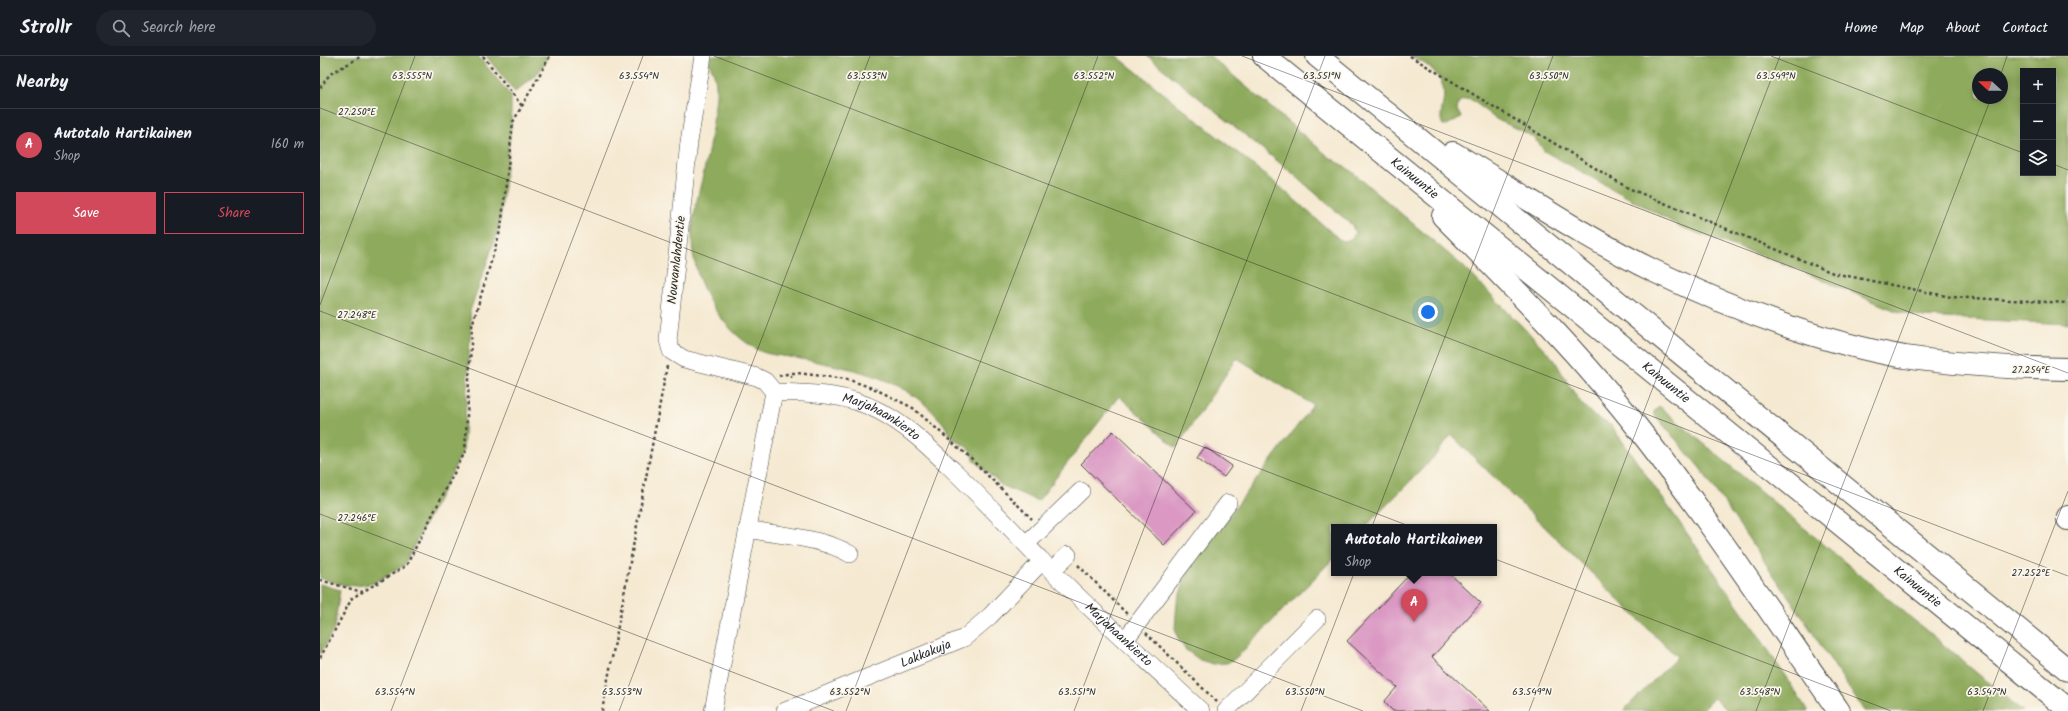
<!DOCTYPE html>
<html lang="en">
<head>
<meta charset="utf-8">
<style>
  body { margin:0; font-family:Kalam,sans-serif; background:#20242c; color:#f1f3f6 }
  .controls { position:absolute; right:12px; top:12px; display:grid; overflow:hidden; border-radius:0px; box-shadow:0 2px 10px #0003 }
  .controls button { width:36px; height:36px; display:grid; place-items:center; padding:0; border:0; border-bottom:1px solid #363941; background:#171b24; color:#f1f3f6; font:20px sans-serif }
  .compass { position:absolute; left:1652px; top:12px; width:36px; height:36px; border-radius:50%; background:#171b24; box-shadow:0 2px 10px #0003; rotate:291deg }
  .you { position:absolute; left:1108px; top:256px; width:14px; height:14px; margin:-10px; border:3px solid #fff; border-radius:50%; background:#1a73e8; box-shadow:0 0 0 6px #1a73e833 }
  .badge { display:grid; place-items:center; width:26px; height:26px; border-radius:50%; background:#d1495b; color:#fff; font-size:13px; font-weight:700 }
  .pin { position:absolute; translate:-50% -33px; filter:drop-shadow(0 1px 2px #0008) }
  .pin::after { content:''; position:absolute; top:21px; width:14px; height:12px; background:inherit; clip-path:polygon(0 0,100% 0,50% 100%) }
  .popup { position:absolute; left:1011px; top:468px; width:166px; height:52px; box-sizing:border-box; display:grid; place-content:center; border-radius:0px; background:#171b24; filter:drop-shadow(0 1px 3px #0005); font-size:13px; white-space:nowrap; color:#9ea1a6 }
  .popup b { font-size:15px; color:#f1f3f6 }
  .popup::after { content:''; position:absolute; left:50%; top:100%; margin-left:-8px; border:8px solid transparent; border-top-color:#171b24 }
  .list { margin:0; padding:0; list-style:none }
  h2 { display:flex; justify-content:space-between; align-items:center; height:52px; margin:0; padding:0 16px; font-size:17px }
  h2 small { font-size:13px; font-weight:400; color:#9ea1a6 }
  .list li { display:grid; grid-template-columns:26px 1fr auto; gap:12px; align-items:center; box-sizing:border-box; height:72px; padding:0 16px; border-top:1px solid #363941 }
  .list b { display:block; font-size:15px; white-space:nowrap }
  .list p { margin:0; font-size:13px; white-space:nowrap; color:#9ea1a6 }
  .list em { font-size:13px; font-style:normal; color:#9ea1a6 }
  .actions { display:flex; gap:8px; padding:12px 16px }
  .actions a { flex:1; padding:9px 0; border:1px solid #d1495b; border-radius:0px; text-align:center; font-size:14px; color:#d1495b }
  .actions .main { background:#d1495b; color:#fff }
  .icon { flex:none; width:22px; height:22px; fill:none; stroke:currentColor; stroke-width:2; stroke-linecap:round; stroke-linejoin:round }
  .map { position:relative; flex:none; width:1748px; height:655px; overflow:hidden }
  header { display:flex; align-items:center; gap:24px; box-sizing:border-box; height:56px; padding:0 20px; background:#171b24; border-bottom:1px solid #363941 }
  header strong { font-size:19px }
  nav { display:flex; gap:22px; margin-inline-start:auto; font-size:14px }
  .search { width:280px; height:36px; background:#20242c; display:flex; align-items:center; gap:10px; box-sizing:border-box; padding:0 14px; border-radius:22px; color:#9ea1a6; font-size:15px }
  main { display:flex }
  aside { flex:1; background:#171b24 }
  .map>svg:first-child { display:block }
  .forest { fill:#8eaa5c; stroke:#5c6a44; fill-rule:evenodd }
  .building { fill:#da98c3 }
  .lines { fill:none; stroke-linecap:round; stroke-linejoin:round }
  .minor-casing { stroke:#494844; stroke-width:18 }
  .highway-casing { stroke:#494844; stroke-width:24 }
  .path { stroke:#494844; stroke-width:2.5; stroke-dasharray:3 3; stroke-linecap:butt }
  .minor { stroke:#fff; stroke-width:17 }
  .highway { stroke:#fff; stroke-width:22 }
  .ticks { fill:none; stroke:#2b2b2b; stroke-width:1; stroke-opacity:0.45 }
  .labels { text-anchor:middle; dominant-baseline:central; stroke-width:3.5; stroke-linejoin:round; paint-order:stroke }
  .street-label { font-size:13px; fill:#2b2b2b; stroke:#fbf7ec }
  .ticks-label { font-size:10px; text-anchor:middle; fill:#2b2b2b; stroke:#fbf7ec; stroke-width:3.5; stroke-linejoin:round; paint-order:stroke }
</style>
</head>
<body>
<header>
<strong>Strollr</strong>
<div class="search"><svg class="icon" aria-label="search" viewBox="0 0 24 24"><circle cx="10" cy="10" r="6"/><path d="M15 15l6 6"/></svg>Search here</div>
<nav><a>Home</a><a>Map</a><a>About</a><a>Contact</a></nav>
</header>
<main>
<aside>
<h2>Nearby<small></small></h2>
<ul class="list">
<li><span class="badge">A</span><div><b>Autotalo Hartikainen</b><p>Shop</p></div><em>160 m</em></li>
</ul>
<div class="actions"><a class="main">Save</a><a>Share</a></div>
</aside>
<div class="map">
<svg width="1748" height="655" viewBox="0 0 1748 655">
  <rect width="100%" height="100%" fill="#fbf7ec"/>
  <filter id="ink" filterUnits="userSpaceOnUse"><feTurbulence type="fractalNoise" baseFrequency=".025" numOctaves="2"/><feDisplacementMap in="SourceGraphic" scale="8" xChannelSelector="R" yChannelSelector="G"/><feConvolveMatrix kernelMatrix="1 2 1 2 8 2 1 2 1" color-interpolation-filters="sRGB"/></filter>
  <filter id="wash" filterUnits="userSpaceOnUse"><feTurbulence type="fractalNoise" baseFrequency=".012" numOctaves="4" result="noise"/><feDisplacementMap in="SourceGraphic" scale="16" xChannelSelector="R" yChannelSelector="G"/><feGaussianBlur stdDeviation="0.9" result="paint"/><feColorMatrix in="noise" values="0 0 0 0 0 0 0 0 0 0 0 0 0 0 0 0 0 1.4 0 .05"/><feComposite in="paint" operator="in"/></filter>
  <g filter="url(#wash)">
    <rect width="100%" height="100%" fill="#f5e9d1"/>
    <path class="forest" d="M0 0H158L191 40V71L179 172 150 255 151 267 143 395 84 509 54 527 37 530 24 529 0 522Z
      M166 0H228L219 16 195 36Z
      M390 0H797L959 130 1019 183 1024 185 1031 183 1035 177 1032 169 971 116 827 0H890L1008 100 1030 114 1145 212 1234 303 1247 326 1261 347 1275 361 1291 369 1435 574 1488 655H1407L1394 642 1381 655H1303L1357 601 1131 379 1115 400 1045 471H1014V502L916 602 907 607 893 608 880 604 866 594 858 583 855 572 857 546 869 513 993 349 917 302 856 392 799 340 718 445 681 429 654 404C655 393 638 386 629 380 627 369 619 363 611 354 577 320 526 311 481 303 469 300 451 300 440 295 407 278 382 242 375 207 367 176 377 145 384 115 389 93 393 71 395 49 396 41 397 31 395 22 393 11 388 12 390 0Z
      M1090 0H1748V268L1604 261 1576 255 1472 211 1361 171 1224 95C1213 75 1195 73 1178 64 1168 59 1160 48 1150 44 1145 42 1142 44 1138 47L1137 54 1141 61 1127 69H1123C1119 63 1122 54 1123 47 1128 23 1111 9 1090 0ZM1703 15H1733V117H1703ZM1658 18H1682V42H1658Z
      M1339 350 1695 649 1703 655H1544L1477 553 1380 412 1333 357Z
      M0 528 20 534 14 573 0 598Z"/>
    <g id="blocks">
      <path class="building" d="M793 375 876 455 844 489 761 408Z
        M885 391 912 410 904 421 877 402Z
        M1091 517H1129L1161 547 1112 601 1170 655H1073L1064 646 1077 631 1027 585Z"/>
    </g>
  </g>
  <g filter="url(#ink)">
    <use href="#blocks" fill-opacity="0" stroke="#494844" stroke-width="1"/>
    <g class="lines">
      <defs>
        <g id="minor">
          <path d="M383 0 369 86 348 284 351 295 364 303 437 321 445 325 454 336"/>
          <path d="M427 473C461 480 500 481 530 498"/>
          <path d="M706 488 761 435"/>
          <path d="M732 514 748 499"/>
          <path d="M805 584 908 447"/>
          <path id="s1" d="M393 655 454 336C491 337 525 337 559 355 588 370 611 393 634 415 664 444 692 474 721 504 772 556 828 605 881 655"/>
          <path id="s2" d="M465 655 644 582 670 560 722 505"/>
          <path d="M906 655 997 563"/>
        </g>
        <g id="highway">
          <path id="s3" d="M944 0 1748 653"/>
          <path d="M997 0 1748 614"/>
          <path d="M1133 97C1200 137 1264 181 1334 215 1413 253 1499 286 1585 301 1639 309 1693 312 1748 313"/>
          <path d="M1123 160C1192 230 1261 299 1321 376 1391 466 1454 562 1519 655"/>
          <path d="M1748 461V463"/>
        </g>
      </defs>
      <use href="#minor" class="minor-casing"/>
      <use href="#highway" class="highway-casing"/>
      <path class="path" d="M163 0 202 50
        M1090 0 1308 132 1513 217 1631 241 1748 247
        M0 32 10 18 42 0
        M459 320 471 317
        M471 322V317H477L527 323 555 333 593 352 650 402 712 463
        M758 509 807 558
        M0 524 42 536
        M826 577 897 646
        M0 602 32 542 86 510 145 396 152 270 181 172 193 66 230 0
        M282 655 347 310"/>
      <use href="#minor" class="minor"/>
      <use href="#highway" class="highway"/>
    </g>
  </g>
  <path class="ticks" d="M394 0 1748 520M922 0 1748 317M1451 0 1703 97M1681 18 1687 0M0 52 1571 655M1733 108 1748 114M0 249 95 0M0 255 1043 655M0 458 514 655M71 655 323 0M299 655 550 0M526 655 778 0M754 655 1005 0M981 655 1233 0M1209 655 1460 0M1436 655 1671 42M1663 655 1748 435"/>
  <g class="labels">
    <g class="street-label">
      <text stroke="none"><textPath href="#s3" startOffset="194">Kainuuntie</textPath></text>
      <text transform="translate(357 204) rotate(-84)">Nouvanlahdentie</text>
      <text stroke="none"><textPath href="#s3" startOffset="518">Kainuuntie</textPath></text>
      <text stroke="none"><textPath href="#s1" startOffset="437">Marjahaankierto</textPath></text>
      <text stroke="none"><textPath href="#s3" startOffset="842">Kainuuntie</textPath></text>
      <text stroke="none"><textPath href="#s1" startOffset="761">Marjahaankierto</textPath></text>
      <text stroke="none"><textPath href="#s2" startOffset="152">Lakkakuja</textPath></text>
    </g>
  </g>
  <g class="ticks-label">
    <text x="92" y="23">63.555°N</text>
    <text x="319" y="23">63.554°N</text>
    <text x="547" y="23">63.553°N</text>
    <text x="774" y="23">63.552°N</text>
    <text x="1002" y="23">63.551°N</text>
    <text x="1229" y="23">63.550°N</text>
    <text x="1456" y="23">63.549°N</text>
    <text x="37" y="59">27.250°E</text>
    <text x="37" y="262">27.248°E</text>
    <text x="1711" y="317">27.254°E</text>
    <text x="37" y="465">27.246°E</text>
    <text x="1711" y="520">27.252°E</text>
    <text x="75" y="639">63.554°N</text>
    <text x="302" y="639">63.553°N</text>
    <text x="530" y="639">63.552°N</text>
    <text x="757" y="639">63.551°N</text>
    <text x="985" y="639">63.550°N</text>
    <text x="1212" y="639">63.549°N</text>
    <text x="1440" y="639">63.548°N</text>
    <text x="1667" y="639">63.547°N</text>
  </g>
</svg>
<div class="controls">
<button>+</button>
<button>−</button>
<button><svg class="icon" aria-label="layers" viewBox="0 0 24 24"><path d="M12 4l9 5-9 5-9-5zM3 14l9 5 9-5"/></svg></button>
</div>
<svg class="compass" viewBox="-18 -18 36 36"><path d="M0-13l5 13h-10z" fill="#e53935"/><path d="M0 13l5-13h-10z" fill="#9ea1a6"/></svg>
<div class="you"></div>
<div class="pin badge" style="left:1094px;top:566px">A</div>
<div class="popup"><b>Autotalo Hartikainen</b>Shop</div>
</div>
</main>
</body>
</html>
